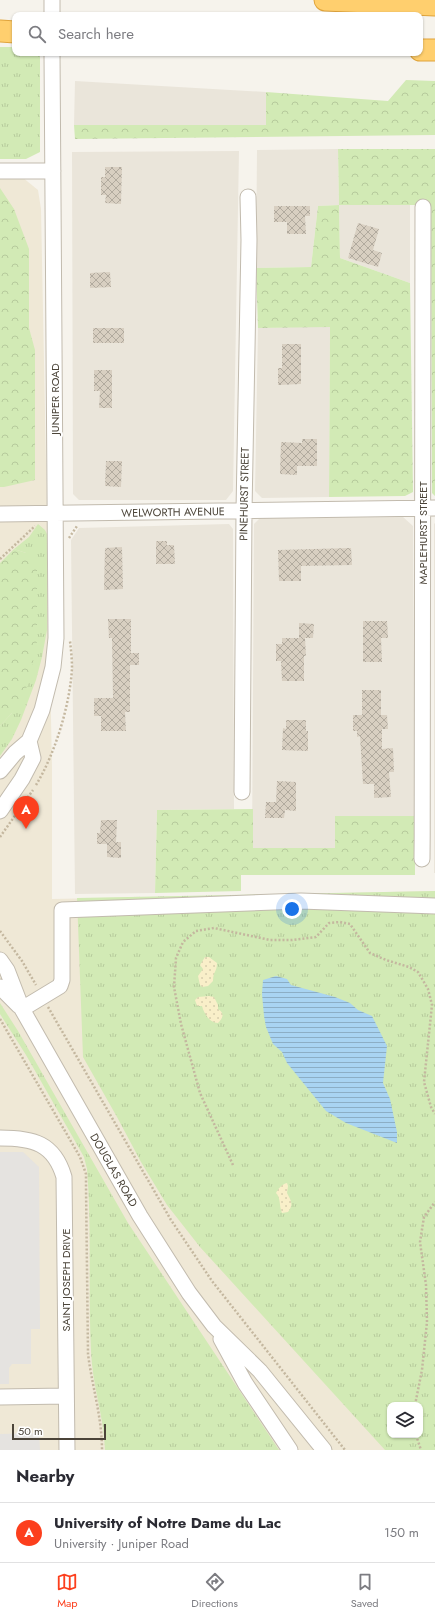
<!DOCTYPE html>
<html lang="en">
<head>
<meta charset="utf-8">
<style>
  body { margin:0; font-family:Jost,sans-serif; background:#f2f2f3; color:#2b2b33 }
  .controls { position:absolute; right:12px; bottom:12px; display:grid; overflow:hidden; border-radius:8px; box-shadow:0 1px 3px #0004 }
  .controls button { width:36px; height:36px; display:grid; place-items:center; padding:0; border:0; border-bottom:1px solid #e1e1e2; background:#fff; color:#2b2b33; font:20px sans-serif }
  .scale { position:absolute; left:12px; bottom:10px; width:94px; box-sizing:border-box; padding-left:4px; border:2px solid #4b4439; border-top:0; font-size:11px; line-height:14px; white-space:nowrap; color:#4b4439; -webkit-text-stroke:3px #fff; paint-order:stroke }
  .you { position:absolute; left:292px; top:909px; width:14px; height:14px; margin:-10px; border:3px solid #fff; border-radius:50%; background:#1a73e8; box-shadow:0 0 0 6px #1a73e833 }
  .badge { display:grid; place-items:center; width:26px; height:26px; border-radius:50%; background:#fc3f1d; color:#fff; font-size:13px; font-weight:700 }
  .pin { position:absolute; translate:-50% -33px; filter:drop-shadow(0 1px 2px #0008) }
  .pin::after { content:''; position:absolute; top:21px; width:14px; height:12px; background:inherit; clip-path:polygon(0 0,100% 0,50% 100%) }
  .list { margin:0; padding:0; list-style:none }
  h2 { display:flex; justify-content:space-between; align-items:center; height:52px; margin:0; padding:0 16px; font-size:17px }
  h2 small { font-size:13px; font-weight:400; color:#7c7c81 }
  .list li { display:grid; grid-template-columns:26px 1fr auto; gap:12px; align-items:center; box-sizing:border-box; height:60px; padding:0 16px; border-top:1px solid #e1e1e2 }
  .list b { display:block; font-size:15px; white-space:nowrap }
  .list p { margin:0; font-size:13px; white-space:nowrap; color:#7c7c81 }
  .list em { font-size:13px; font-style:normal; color:#7c7c81 }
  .icon { flex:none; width:22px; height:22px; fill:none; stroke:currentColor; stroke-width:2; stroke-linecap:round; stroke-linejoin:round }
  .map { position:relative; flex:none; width:435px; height:1450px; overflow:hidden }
  .search { position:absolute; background:#fff; box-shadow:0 1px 3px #0004; left:12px; right:12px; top:12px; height:44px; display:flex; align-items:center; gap:10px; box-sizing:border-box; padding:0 14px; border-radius:8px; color:#7c7c81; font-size:15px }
  .sheet { height:112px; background:#fff }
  nav { display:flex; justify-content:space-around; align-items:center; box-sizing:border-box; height:56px; border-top:1px solid #e1e1e2; background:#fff; font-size:11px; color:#7c7c81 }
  nav a { display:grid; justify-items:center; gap:2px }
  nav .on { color:#fc3f1d }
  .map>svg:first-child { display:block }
  .residential { fill:#eae5da }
  .education { fill:#efe8d6; fill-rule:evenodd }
  .grass { fill:url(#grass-tufts); fill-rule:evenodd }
  .forest { fill:url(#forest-crowns) }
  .sand { fill:url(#sand-dots) }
  .parking { fill:#e5e3e0 }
  .water { fill:url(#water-rules) }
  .building { fill:url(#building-cross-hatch) }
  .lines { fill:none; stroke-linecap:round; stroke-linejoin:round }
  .minor-casing { stroke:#c2bbae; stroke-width:17 }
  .highway-casing { stroke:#e0a43c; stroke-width:23 }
  .path { stroke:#c4b79f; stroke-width:2.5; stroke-dasharray:2 2; stroke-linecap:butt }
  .minor { stroke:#fff; stroke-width:15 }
  .highway { stroke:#ffcf6e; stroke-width:21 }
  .labels { text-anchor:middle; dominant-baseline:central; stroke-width:4; stroke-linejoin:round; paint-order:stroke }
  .street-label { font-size:11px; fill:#4b4439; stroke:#fff }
</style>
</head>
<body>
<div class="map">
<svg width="435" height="1450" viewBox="0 0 435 1450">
  <defs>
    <pattern id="grass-tufts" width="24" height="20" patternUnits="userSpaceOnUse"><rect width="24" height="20" fill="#d2eab5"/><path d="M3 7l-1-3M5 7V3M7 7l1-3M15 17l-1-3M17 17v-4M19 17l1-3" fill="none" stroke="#b6ca9c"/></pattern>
    <pattern id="forest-crowns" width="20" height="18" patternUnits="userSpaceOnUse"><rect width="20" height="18" fill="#d2eab5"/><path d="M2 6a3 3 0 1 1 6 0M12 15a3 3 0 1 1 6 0" fill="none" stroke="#b6ca9c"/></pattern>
    <pattern id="sand-dots" width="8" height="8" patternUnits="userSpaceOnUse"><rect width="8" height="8" fill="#f9efc9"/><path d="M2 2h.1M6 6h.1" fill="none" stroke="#d7cead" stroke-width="1.8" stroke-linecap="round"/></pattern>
    <pattern id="water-rules" width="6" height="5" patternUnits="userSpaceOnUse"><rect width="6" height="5" fill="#a9d4f2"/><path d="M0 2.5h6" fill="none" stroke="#8caec5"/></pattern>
    <pattern id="building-cross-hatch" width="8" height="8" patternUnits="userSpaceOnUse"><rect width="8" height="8" fill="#d8cfc1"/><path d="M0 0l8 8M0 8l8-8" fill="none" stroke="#b1aa9e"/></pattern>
  </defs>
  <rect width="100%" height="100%" fill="#f6f3ec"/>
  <path class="residential" d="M75 81 266 92 267 125H74Z
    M338 149 339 205H410V283L340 258 339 205 318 206 311 267 256 268 257 150Z
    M239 151 233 491 226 500H79L73 494 72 152Z
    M330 326 329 497 262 498 255 491 258 328Z
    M403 517 413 526 415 816H335V848H252L254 524 260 518Z
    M435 523V873H434V524Z
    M229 524 233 529 234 809 157 810 155 893 75 894 71 540 79 528Z"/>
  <path class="education" d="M0 177H22L38 190 41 209 52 768V899L435 891V1450H0ZM390 1405H420V1435H390Z"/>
  <path class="grass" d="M0 47H15V53H40V152L26 159H0Z
    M38 524 45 530 47 534V630L42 657 36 680 21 720 12 739 0 756V726L12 713 26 553 14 549 29 537Z
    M435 891V1450H385L200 1247 167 1205 141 1162 117 1117 83 1057 77 898ZM390 1405H420V1435H390Z
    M0 1003 18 1031 128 1223 279 1450H105C104 1416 92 1385 91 1351 88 1290 92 1229 87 1169L84 1157 71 1134 26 1055 0 1014Z"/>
  <path class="forest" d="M406 80 435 81V135L75 139 74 125H266V92L388 101Z
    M338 149H435V496L432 493 431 205H339L340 258 410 283 413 492 405 496 329 497 330 327 258 328 256 268 311 267 318 206 339 205Z
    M0 188 14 209 29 249V328L35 350V480L4 487H0Z
    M14 549 26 553 37 561V641L29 683 12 713 0 726V563Z
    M253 809V848H335V816H415V875H241V891L155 893 157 810Z"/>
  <path class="sand" d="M205 957H209L217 963C217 972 213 971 213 981L208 986 202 987 200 985 198 976 203 969 200 965Z
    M209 996 214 997 218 1005V1009C225 1013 223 1018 218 1023 210 1023 204 1014 202 1006H197L195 1000 198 997Z
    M287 1183 288 1186 287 1193C291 1201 294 1204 288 1212L282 1213C279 1206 281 1198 276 1193 278 1189 282 1184 287 1183Z"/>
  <path class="parking" d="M0 1152H23L39 1167 40 1329H31V1364H12L9 1368V1384H0Z
    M39 1433 40 1450H0V1434Z"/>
  <path class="water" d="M276 976 287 979 291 985 335 997 350 1003 358 1010 372 1016 387 1046 383 1083 390 1099 397 1132V1143L346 1123 326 1111 287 1063 282 1052 273 1044 266 1027 264 1016 262 994 263 980Z"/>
  <path class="building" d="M105 167H122L121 204 105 203 106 195H101V177H105Z
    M274 206H310V216H305L306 234H287V222H274Z
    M358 223 379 229 373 250 382 253 378 267 348 258Z
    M110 272 111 287 90 288V273Z
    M93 328H124V343H93Z
    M282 344H301V384L278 385V368H282Z
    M94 370H112V408H99L100 391H94Z
    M302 439H317V466H297V475L280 474 281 442 302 443Z
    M106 461H122L121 487 105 486Z
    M156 541H167V545H174L175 564H156Z
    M122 547 123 589 104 590 105 548Z
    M351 548 352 565 301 566V581H279L278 550Z
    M108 619H131V653H139V665H130V712H125L126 731H101V716H94V698H113L112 638H109Z
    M363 621H387L388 638H381L382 662H363Z
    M299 623 314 624 313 638H305L306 656H304V681H282L281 661H276V644H282V638H299Z
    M362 690H381V715H387L388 729H382V749L393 748 394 772H389L391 797 374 798V784H363L360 736 357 737V731H353V715H362Z
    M286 720H306V731H308V751L282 750 283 728 286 729Z
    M277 781 296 782V811L285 810 284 818H265L266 802H276Z
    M101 820H117L116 842H121V858L107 857V844H97V833H100Z"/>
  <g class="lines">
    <defs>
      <path id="minor" d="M52 0V15
        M0 171H53
        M0 514 435 508
        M0 771 15 753 29 741 42 710 53 667 56 638 52 53
        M242 792 244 511 249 240 248 197
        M0 811 22 779 33 758 29 741
        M422 859C424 642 421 425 423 207
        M0 960 7 970 22 1009 140 1216 189 1293 214 1326 260 1371 324 1450
        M0 987 19 1006
        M22 1009 60 986 62 980V910L301 901 435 906
        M0 1138C33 1138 54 1143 64 1177L67 1450
        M221 1339 245 1383 290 1450
        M0 1397 66 1396"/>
      <path id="highway" d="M325 0 435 5
        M0 31 15 32
        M420 50H435"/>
    </defs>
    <use href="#minor" class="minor-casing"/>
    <use href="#highway" class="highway-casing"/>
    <path class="path" d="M69 538 77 526
      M0 559 35 526
      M36 785C55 754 70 705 72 668 72 659 71 650 70 641
      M0 837 33 790
      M0 931 22 961 36 985
      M48 1007 171 1220 212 1281 345 1450
      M0 1019 80 1157 86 1174V1186L88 1354C92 1386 102 1417 102 1450
      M233 1165 200 1093 181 1024 174 987 176 958 183 942 196 931 214 928 270 940H292L316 937 329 923 340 922 350 924 370 953 386 960 409 967 418 972 428 989 432 1005 424 1082 431 1107 435 1114
      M415 1405 422 1370 427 1322 426 1285 420 1242 424 1217 435 1202
      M416 1435 421 1450"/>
    <use href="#minor" class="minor"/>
    <use href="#highway" class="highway"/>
  </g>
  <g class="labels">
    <g class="street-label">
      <text transform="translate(55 399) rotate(-90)">JUNIPER ROAD</text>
      <text transform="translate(244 494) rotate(-89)">PINEHURST STREET</text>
      <text transform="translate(173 512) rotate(-1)">WELWORTH AVENUE</text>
      <text transform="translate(423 533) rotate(-90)">MAPLEHURST STREET</text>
      <text transform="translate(114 1170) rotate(60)">DOUGLAS ROAD</text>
      <text transform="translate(66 1280) rotate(-90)">SAINT JOSEPH DRIVE</text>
    </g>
  </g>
</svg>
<div class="controls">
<button><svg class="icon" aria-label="layers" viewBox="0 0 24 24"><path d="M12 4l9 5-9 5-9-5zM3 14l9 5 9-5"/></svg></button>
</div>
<div class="scale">50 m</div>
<div class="you"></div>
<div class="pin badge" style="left:26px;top:829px">A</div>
<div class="search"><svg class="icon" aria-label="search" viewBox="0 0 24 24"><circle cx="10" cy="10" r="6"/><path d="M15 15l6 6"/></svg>Search here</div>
</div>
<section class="sheet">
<h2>Nearby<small></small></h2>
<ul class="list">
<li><span class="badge">A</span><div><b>University of Notre Dame du Lac</b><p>University · Juniper Road</p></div><em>150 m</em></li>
</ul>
</section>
<nav>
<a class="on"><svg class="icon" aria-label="map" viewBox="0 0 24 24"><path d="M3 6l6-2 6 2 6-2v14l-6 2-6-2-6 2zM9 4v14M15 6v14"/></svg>Map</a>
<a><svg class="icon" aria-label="directions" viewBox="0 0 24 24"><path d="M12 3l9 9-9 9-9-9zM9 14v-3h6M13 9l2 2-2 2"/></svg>Directions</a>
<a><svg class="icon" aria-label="saved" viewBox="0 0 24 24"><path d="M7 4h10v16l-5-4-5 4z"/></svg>Saved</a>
</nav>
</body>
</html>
